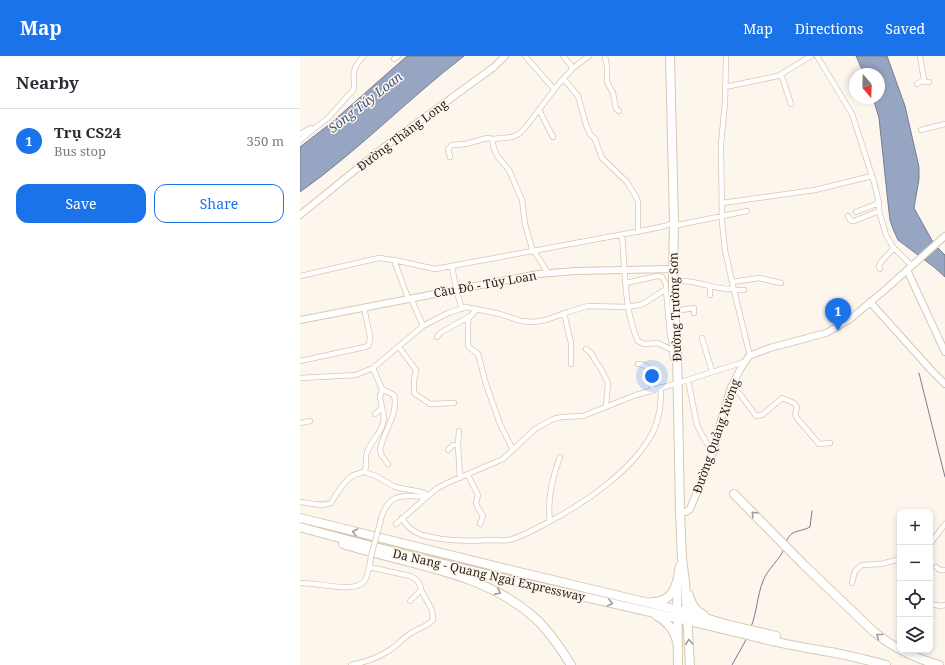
<!DOCTYPE html>
<html lang="en">
<head>
<meta charset="utf-8">
<style>
  body { margin:0; font-family:"Noto Serif",serif; background:#f2f2f3; color:#2b2b33 }
  .controls { position:absolute; right:12px; bottom:12px; display:grid; overflow:hidden; border-radius:8px; box-shadow:0 2px 6px #0003 }
  .controls button { width:36px; height:36px; display:grid; place-items:center; padding:0; border:0; border-bottom:1px solid #e1e1e2; background:#fff; color:#2b2b33; font:20px sans-serif }
  .compass { position:absolute; left:549px; top:12px; width:36px; height:36px; border-radius:50%; background:#fff; box-shadow:0 2px 6px #0003; rotate:161deg }
  .you { position:absolute; left:352px; top:320px; width:14px; height:14px; margin:-10px; border:3px solid #fff; border-radius:50%; background:#1a73e8; box-shadow:0 0 0 6px #1a73e833 }
  .badge { display:grid; place-items:center; width:26px; height:26px; border-radius:50%; background:#1a73e8; color:#fff; font-size:13px; font-weight:700 }
  .pin { position:absolute; translate:-50% -33px; filter:drop-shadow(0 1px 2px #0008) }
  .pin::after { content:''; position:absolute; top:21px; width:14px; height:12px; background:inherit; clip-path:polygon(0 0,100% 0,50% 100%) }
  .list { margin:0; padding:0; list-style:none }
  h2 { display:flex; justify-content:space-between; align-items:center; height:52px; margin:0; padding:0 16px; font-size:17px }
  h2 small { font-size:13px; font-weight:400; color:#7c7c81 }
  .list li { display:grid; grid-template-columns:26px 1fr auto; gap:12px; align-items:center; box-sizing:border-box; height:64px; padding:0 16px; border-top:1px solid #e1e1e2 }
  .list b { display:block; font-size:15px; white-space:nowrap }
  .list p { margin:0; font-size:13px; white-space:nowrap; color:#7c7c81 }
  .list em { font-size:13px; font-style:normal; color:#7c7c81 }
  .actions { display:flex; gap:8px; padding:12px 16px }
  .actions a { flex:1; padding:9px 0; border:1px solid #1a73e8; border-radius:12px; text-align:center; font-size:14px; color:#1a73e8 }
  .actions .main { background:#1a73e8; color:#fff }
  .icon { flex:none; width:22px; height:22px; fill:none; stroke:currentColor; stroke-width:2; stroke-linecap:round; stroke-linejoin:round }
  .map { position:relative; flex:none; width:645px; height:609px; overflow:hidden }
  header { display:flex; align-items:center; gap:24px; box-sizing:border-box; height:56px; padding:0 20px; background:#1a73e8; color:#fff }
  header strong { font-size:19px }
  nav { display:flex; gap:22px; margin-inline-start:auto; font-size:14px }
  main { display:flex }
  aside { flex:1; background:#fff }
  .map>svg:first-child { display:block }
  .water { fill:#96a5c2; stroke:#767e90 }
  .lines { fill:none; stroke-linecap:round; stroke-linejoin:round }
  .stream { stroke:#767e90; stroke-width:1 }
  .street-casing { stroke:#d9c7b1; stroke-width:6 }
  .secondary-casing { stroke:#d9c7b1; stroke-width:8 }
  .highway-casing { stroke:#d9c7b1; stroke-width:10 }
  .street { stroke:#fff; stroke-width:4.5 }
  .secondary { stroke:#fff; stroke-width:6 }
  .highway { stroke:#fff; stroke-width:8 }
  .street-bridge-casing { stroke:#d9c7b1; stroke-width:6; stroke-linecap:butt }
  .highway-bridge-casing { stroke:#d9c7b1; stroke-width:10; stroke-linecap:butt }
  .street-bridge { stroke:#fff; stroke-width:4.5 }
  .highway-bridge { stroke:#fff; stroke-width:8 }
  .oneway { stroke:#9f9c98 }
  .labels { text-anchor:middle; dominant-baseline:central; stroke-width:3; stroke-linejoin:round; paint-order:stroke }
  .street-label { font-size:12px; fill:#2a231b; stroke:#fdf6ed }
  .water-label { font-size:13px; font-style:italic; fill:#3e557f; stroke:#fdf6ed }
</style>
</head>
<body>
<header>
<strong>Map</strong>
<nav><a>Map</a><a>Directions</a><a>Saved</a></nav>
</header>
<main>
<aside>
<h2>Nearby<small></small></h2>
<ul class="list">
<li><span class="badge">1</span><div><b>Trụ CS24</b><p>Bus stop</p></div><em>350 m</em></li>
</ul>
<div class="actions"><a class="main">Save</a><a>Share</a></div>
</aside>
<div class="map">
<svg width="645" height="609" viewBox="0 0 645 609">
  <rect width="100%" height="100%" fill="#fdf6ed"/>
  <path class="water" d="M107 0H164C108 43 58 95 0 136V91L31 67Z
    M556 0H587L605 50 619 111V123L614 152 634 188 645 199V221L634 211 598 184 593 173 590 164 588 147 579 62 573 42H579V18H564Z"/>
  <g class="lines">
    <path class="stream" d="M619 317 645 421
      M486 486C492 472 499 477 510 471L512 455
      M451 571C457 556 457 540 463 525 468 512 479 505 484 493
      M432 609 447 582"/>
    <defs>
      <path id="street" d="M225 0 254 33
        M263 0 273 12
        M305 0 307 11V26L313 37 316 53 319 55
        M426 0 425 47 421 88 422 166 425 194 432 226 450 300
        M517 0 552 58 574 126 579 147V155L586 179 593 191 612 210
        M620 0 624 24 625 26H629
        M94 3 98 0
        M481 18 491 48
        M264 23 278 40 286 69 290 78 295 83 302 102 327 126 336 141 338 146V176
        M617 28 624 24
        M425 31 478 20 511 0
        M239 54 253 81
        M621 74 645 68
        M0 78 11 72
        M192 83 194 93 198 101 209 114 222 144 225 168 233 196
        M0 84 29 61 53 34C55 31 54 28 54 24 52 14 57 7 64 0
        M150 101 148 93 152 89 166 88 187 82 193 83 212 81 219 78 225 72 257 30 273 12 289 0
        M422 147 515 134 572 120
        M556 156 579 147
        M548 160 551 165H554L579 155
        M322 179C325 211 324 256 338 285L344 288 358 287 374 295
        M234 195 248 217
        M94 204 135 213 346 174 365 170 375 166 377 169H378L447 155
        M152 210 156 233 162 253
        M580 213 579 211 580 207 594 192
        M0 220 79 202 94 204 108 242
        M384 225C401 226 416 234 433 233
        M432 226 459 222 481 227
        M410 231V239
        M366 233 370 279 374 295 372 298 373 303H377
        M434 234H444
        M111 242 123 270
        M177 253 168 263V289L169 291 178 298 186 328 200 368 213 394
        M375 255 394 252V257
        M264 257 271 287V308
        M137 281 140 277 170 260
        M402 282 412 315
        M99 291 116 314 114 325V337L130 348 154 347
        M286 293 291 297 296 306 301 313 308 327 306 350
        M0 305 65 291 69 289 70 281 64 251
        M338 308C354 309 349 321 353 334
        M73 312 82 333 80 341 82 352 75 358
        M0 322 56 319 73 312 123 270 148 257 166 251 200 258 221 265 234 266 246 264 268 256 288 250 328 251 339 249 343 248 366 233V228L362 221 357 220 326 227
        M388 324 397 369 403 381 413 397
        M431 331 440 338 456 360 462 359 482 342 494 347 497 351 495 358 497 362 519 388 530 387
        M82 333 94 339C99 358 83 376 80 394L82 400 88 408
        M0 367 10 365
        M158 389 160 422
        M148 394 153 389H158L159 375
        M64 416 76 420 95 431 121 436 128 439
        M168 419 178 439 176 447 178 452 183 460 180 468
        M0 446C11 447 20 451 31 447 36 439 43 426 51 421 55 417 61 418 65 415 67 409 65 401 67 396 73 381 89 371 82 352
        M102 462C112 481 132 482 152 484 165 485 178 485 191 484 198 484 203 485 209 484 221 481 232 475 243 469 282 449 332 416 353 376 360 361 361 347 361 331
        M250 465C247 443 252 422 260 401
        M80 467C86 439 99 438 125 441
        M96 468 136 433 147 427 203 403 235 373 253 363 262 361 283 360 336 339 378 327 444 306
        M630 488 645 468
        M69 511 110 520C116 522 121 528 121 534L110 545
        M636 511 640 514H645
        M0 527C16 526 56 539 65 524 69 517 70 507 71 500
        M552 527 555 515 562 509 581 508 600 503
        M630 548 641 550 645 549
        M51 609C67 606 81 601 94 591 100 586 105 581 111 577 119 572 126 571 133 564L132 554 121 534"/>
      <path id="secondary" d="M0 159 80 94 194 11 205 0
        M607 214 645 296
        M570 246 632 315 645 328
        M0 264 238 218 276 215 373 213
        M380 456H386L390 453 412 400 421 364 431 331 441 312 449 300 470 292 526 277 549 264 586 233 645 180"/>
      <path id="highway" d="M370 0 374 166 373 220
        M373 236 377 295 380 456 382 502 385 526 390 609
        M434 438 503 508 573 575C593 592 614 602 639 609
        M0 462 219 516 378 554 429 569 476 580
        M0 471C151 513 304 544 456 581 478 587 501 591 524 595 545 598 566 604 586 609
        M43 488C108 509 184 515 236 563 250 576 261 593 271 609
        M389 539C391 548 396 555 404 559
        M352 546C364 547 373 539 376 528
        M357 560C367 565 375 575 377 586
        M378 609 377 526 380 510"/>
    </defs>
    <use href="#street" class="street-casing"/>
    <use href="#secondary" class="secondary-casing"/>
    <use href="#highway" class="highway-casing"/>
    <use href="#street" class="street"/>
    <use href="#secondary" class="secondary"/>
    <use href="#highway" class="highway"/>
    <defs>
      <path id="street-bridge" d="M71 500 80 467"/>
      <path id="highway-bridge" d="M373 220V236"/>
    </defs>
    <use href="#street-bridge" class="street-bridge-casing"/>
    <use href="#highway-bridge" class="highway-bridge-casing"/>
    <use href="#street-bridge" class="street-bridge"/>
    <use href="#highway-bridge" class="highway-bridge"/>
  </g>
  <defs><path id="oneway-chevron" d="M-2-3.5L2.5 0L-2 3.5" fill="none" stroke-width="1.6" stroke-linecap="round" stroke-linejoin="round"/></defs>
  <g class="oneway">
    <use href="#oneway-chevron" transform="translate(454 458) rotate(-134)"/>
    <use href="#oneway-chevron" transform="translate(55 476) rotate(-166)"/>
    <use href="#oneway-chevron" transform="translate(198 536) rotate(28)"/>
    <use href="#oneway-chevron" transform="translate(310 547) rotate(13)"/>
    <use href="#oneway-chevron" transform="translate(579 580) rotate(-142)"/>
    <use href="#oneway-chevron" transform="translate(389 586) rotate(-93)"/>
  </g>
  <g class="labels">
    <g class="street-label">
      <text transform="translate(102 79) rotate(-37)">Đường Thăng Long</text>
      <text transform="translate(185 228) rotate(-10)">Cầu Đỏ - Túy Loan</text>
      <text transform="translate(375 251) rotate(-92)">Đường Trường Sơn</text>
      <text transform="translate(416 380) rotate(-71)">Đường Quảng Xương</text>
      <text transform="translate(189 519) rotate(13)">Da Nang - Quang Ngai Expressway</text>
    </g>
    <g class="water-label">
      <text transform="translate(65 46) rotate(-38)">Sông Túy Loan</text>
    </g>
  </g>
</svg>
<div class="controls">
<button>+</button>
<button>−</button>
<button><svg class="icon" aria-label="locate" viewBox="0 0 24 24"><circle cx="12" cy="12" r="6"/><path d="M12 2v4M12 18v4M2 12h4M18 12h4"/></svg></button>
<button><svg class="icon" aria-label="layers" viewBox="0 0 24 24"><path d="M12 4l9 5-9 5-9-5zM3 14l9 5 9-5"/></svg></button>
</div>
<svg class="compass" viewBox="-18 -18 36 36"><path d="M0-13l5 13h-10z" fill="#e53935"/><path d="M0 13l5-13h-10z" fill="#7c7c81"/></svg>
<div class="you"></div>
<div class="pin badge" style="left:538px;top:275px">1</div>
</div>
</main>
</body>
</html>
